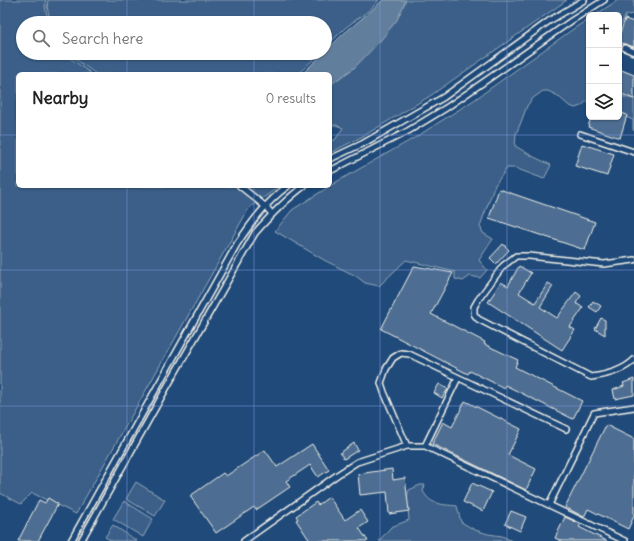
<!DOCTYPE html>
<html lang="en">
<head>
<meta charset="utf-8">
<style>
  body { margin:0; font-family:Delius,sans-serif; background:#f2f2f2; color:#222 }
  .controls { position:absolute; right:12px; top:12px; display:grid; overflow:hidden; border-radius:6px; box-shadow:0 1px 3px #0004 }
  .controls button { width:36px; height:36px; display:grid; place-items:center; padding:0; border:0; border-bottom:1px solid #e0e0e0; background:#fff; color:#222; font:20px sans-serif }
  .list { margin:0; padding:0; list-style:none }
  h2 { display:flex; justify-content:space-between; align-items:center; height:52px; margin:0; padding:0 16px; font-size:17px }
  h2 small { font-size:13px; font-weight:400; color:#767676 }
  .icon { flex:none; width:22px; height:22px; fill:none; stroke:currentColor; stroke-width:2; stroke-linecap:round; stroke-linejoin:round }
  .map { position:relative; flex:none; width:634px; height:541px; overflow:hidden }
  .search { position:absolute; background:#fff; box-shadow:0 1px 3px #0004; left:16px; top:16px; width:316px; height:44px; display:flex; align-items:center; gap:10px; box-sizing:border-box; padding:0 14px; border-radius:22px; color:#767676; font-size:15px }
  .panel { position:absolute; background:#fff; box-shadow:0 1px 3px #0004; left:16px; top:72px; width:316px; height:116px; border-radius:6px }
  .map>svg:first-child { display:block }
  .green { fill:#3a5f88; stroke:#97a8b8 }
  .water { fill:#627e9d; stroke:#9cacbb }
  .building { fill:#4d6e92; stroke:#f4f1e8 }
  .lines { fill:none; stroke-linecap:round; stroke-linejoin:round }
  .lane-casing { stroke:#f4f1e8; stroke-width:8 }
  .lane { stroke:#1f4a7a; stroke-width:5 }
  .grid { fill:none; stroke:#7e97df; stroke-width:1; stroke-opacity:0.55 }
</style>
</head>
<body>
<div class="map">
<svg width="634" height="541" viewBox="0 0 634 541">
  <rect width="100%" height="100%" fill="#1f4a7a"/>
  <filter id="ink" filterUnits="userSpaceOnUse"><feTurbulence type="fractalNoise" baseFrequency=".025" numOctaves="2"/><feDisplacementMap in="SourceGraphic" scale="8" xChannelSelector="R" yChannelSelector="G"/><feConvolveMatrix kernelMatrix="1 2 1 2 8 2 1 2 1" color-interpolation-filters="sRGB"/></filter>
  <g filter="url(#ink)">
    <path class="green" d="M0 0H46L45 7 49 23H23V53H63L92 74H18V186H280L249 208 76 514 32 493 21 504 0 493Z
      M48 0H379L371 9 345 28 325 48V23H51L47 7Z
      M383 0H567L430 96 365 135 330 153V141L335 140 343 128 336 125H330V74H302L324 53H325V52L341 36 371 11Z
      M618 0H634V14L626 15 619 28V15H595Z
      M589 19V102L587 101 581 106 575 108 568 105 558 96 548 91H543L532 99 527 106 521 122 516 134 515 146 534 157 551 165 544 179 515 168H507L495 185 480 226 483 233 493 239 479 260 487 270 480 278 470 276 463 281 455 279V272L406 260 379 286 365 283 356 276 324 260 275 231 292 210 338 181 416 137 474 100 576 27Z
      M67 53H320L298 74H96Z
      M619 96 634 99V131L633 129V120L619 114Z
      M136 482 165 500 155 516 126 499Z
      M420 485H425L423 491C431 506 442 504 457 506L461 522 475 530 488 534 502 536 512 541H379L391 527 409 520 407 497 409 490Z
      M124 501 153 519 143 537 113 519Z
      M113 525 137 541H112L105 537Z"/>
    <path class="water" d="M383 0H406L397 20 380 41 354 68 330 85V74H302L324 53H325V52L341 36 371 11Z"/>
    <path class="building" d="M625 19 634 22V47L619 42V36Z
      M619 69 634 75V99L619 93Z
      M619 112 627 115 620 138 588 127 591 117H619Z
      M582 144 614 154 607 176 575 166Z
      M499 189 595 222 585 250 489 218Z
      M503 244 509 250 496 264 490 258Z
      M414 266 453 273 431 314 485 342 484 344 518 360 515 367 582 401 573 419 505 385 504 388 470 371 468 374 381 329Z
      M519 266 531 273 519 293 535 303 548 283 553 286 540 307 557 318 576 292 581 296 576 303 583 308 570 327 575 330 562 350 488 302 501 282 508 286Z
      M593 301 601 306 597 312 589 307Z
      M601 318 605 320V335L595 329Z
      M634 379V395L615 399 613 390 624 386 623 383Z
      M439 384 448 389 442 398 434 393Z
      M465 401 521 429 508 455 536 469 526 490 432 444 443 422 452 427Z
      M606 425 634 439V516L628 529 588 509 584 517 565 507Z
      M354 443 358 450 344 459 340 453Z
      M312 444 329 470 318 477 310 465 286 481 290 487 256 510 254 507 216 533 190 496 223 473 226 476 265 450 277 467Z
      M392 469 393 480 405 478 409 511 389 514 387 492 360 495 358 474Z
      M472 483 492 492 483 511 463 502Z
      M329 497 345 520 360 510 368 522 359 528 368 541H310L296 520 298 519 296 516 316 502 318 505Z
      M48 498 58 504 38 541H18L39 500 45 503Z
      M511 511 526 517 520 531 505 524Z
      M565 517 581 524 579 527 607 541H562L555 538Z"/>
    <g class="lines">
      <defs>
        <path id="lane" d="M625 48 634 52
          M580 134 634 152
          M330 159 364 143 444 97 549 21 584 0
          M330 171 408 131 446 108 504 68 571 21 604 0
          M240 186 266 207 272 214
          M634 260 604 264 529 256H516L503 266 478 300 474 307V314L478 319 591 377C606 375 623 371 634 360
          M407 446 384 392 381 383 386 369 393 358 401 353 409 354 566 429
          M425 446 458 378
          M71 541 237 244C251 223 267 201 288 186
          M81 541 167 387 255 233C270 216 285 200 304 186
          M244 541 337 475 357 462 407 446H425L549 505
          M625 541 549 505 594 413 634 407"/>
      </defs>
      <use href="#lane" class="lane-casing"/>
      <use href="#lane" class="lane"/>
    </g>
  </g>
  <path class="grid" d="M127 0V23M254 0V23M380 0V541M507 0V541M127 53V74M254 53V74M0 135H18M330 135H634M127 186V541M254 186V541M0 270H634M0 406H634"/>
</svg>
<div class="controls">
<button>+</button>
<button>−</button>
<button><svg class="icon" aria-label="layers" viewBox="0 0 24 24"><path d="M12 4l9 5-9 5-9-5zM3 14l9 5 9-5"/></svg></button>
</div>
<div class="search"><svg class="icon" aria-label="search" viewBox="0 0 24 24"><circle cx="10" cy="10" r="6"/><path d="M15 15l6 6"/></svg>Search here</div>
<section class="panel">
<h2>Nearby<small>0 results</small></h2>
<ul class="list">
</ul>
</section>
</div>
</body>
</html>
